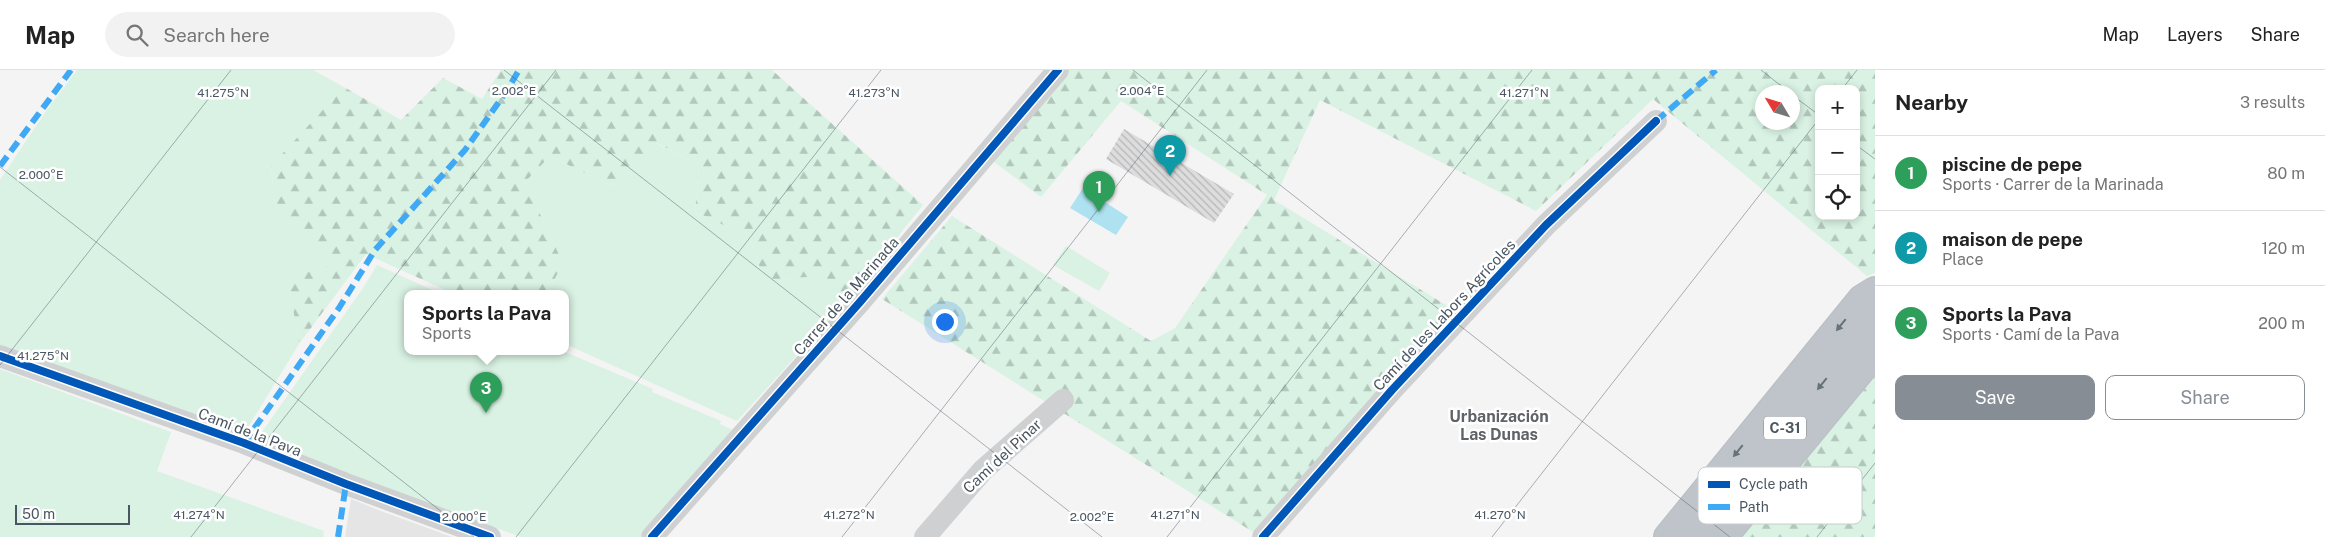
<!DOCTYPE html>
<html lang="en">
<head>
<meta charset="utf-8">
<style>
  body { margin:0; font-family:"Public Sans",sans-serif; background:#f2f2f2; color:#222 }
  .controls { position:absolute; right:15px; top:15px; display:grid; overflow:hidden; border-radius:10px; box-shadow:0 2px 8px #0003 }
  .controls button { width:45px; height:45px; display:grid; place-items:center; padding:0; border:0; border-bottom:1px solid #e0e0e0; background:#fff; color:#222; font:25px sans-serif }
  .compass { position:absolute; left:1755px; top:15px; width:45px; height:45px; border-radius:50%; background:#fff; box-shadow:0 2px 8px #0003; rotate:308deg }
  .scale { position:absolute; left:15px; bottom:12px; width:115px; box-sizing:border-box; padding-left:5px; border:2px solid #4a5661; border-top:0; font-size:14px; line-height:18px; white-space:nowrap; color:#4a5661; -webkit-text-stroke:4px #fff; paint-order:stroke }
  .you { position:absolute; left:944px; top:251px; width:18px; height:18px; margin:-12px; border:4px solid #fff; border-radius:50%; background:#1a73e8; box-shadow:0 0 0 8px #1a73e833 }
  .badge { display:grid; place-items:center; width:32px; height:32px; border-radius:50%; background:#868d94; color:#fff; font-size:16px; font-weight:700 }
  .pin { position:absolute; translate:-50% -41px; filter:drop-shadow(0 1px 2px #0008) }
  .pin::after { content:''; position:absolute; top:26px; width:18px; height:15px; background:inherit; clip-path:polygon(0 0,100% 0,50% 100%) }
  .popup { position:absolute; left:404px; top:220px; width:165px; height:65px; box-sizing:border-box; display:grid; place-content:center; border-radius:10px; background:#fff; filter:drop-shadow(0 1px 4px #0005); font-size:16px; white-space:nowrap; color:#767676 }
  .popup b { font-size:19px; color:#222 }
  .popup::after { content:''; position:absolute; left:50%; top:100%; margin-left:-10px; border:10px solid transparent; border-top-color:#fff }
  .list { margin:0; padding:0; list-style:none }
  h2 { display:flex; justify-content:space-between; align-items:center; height:65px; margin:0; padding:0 20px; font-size:21px }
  h2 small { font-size:16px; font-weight:400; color:#767676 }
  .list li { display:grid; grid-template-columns:32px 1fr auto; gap:15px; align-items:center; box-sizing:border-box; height:75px; padding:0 20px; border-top:1px solid #e0e0e0 }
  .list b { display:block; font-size:19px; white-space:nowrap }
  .list p { margin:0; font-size:16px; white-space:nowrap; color:#767676 }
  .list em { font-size:16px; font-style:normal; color:#767676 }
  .actions { display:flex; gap:10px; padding:15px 20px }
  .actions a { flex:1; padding:11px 0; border:1px solid #868d94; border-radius:10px; text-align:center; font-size:18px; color:#868d94 }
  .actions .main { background:#868d94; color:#fff }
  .icon { flex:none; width:28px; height:28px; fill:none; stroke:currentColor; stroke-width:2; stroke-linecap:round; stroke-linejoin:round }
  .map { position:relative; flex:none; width:1875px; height:467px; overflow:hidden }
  header { display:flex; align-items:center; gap:30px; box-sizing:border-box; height:70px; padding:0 25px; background:#fff; border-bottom:1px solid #e0e0e0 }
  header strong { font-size:24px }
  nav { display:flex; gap:28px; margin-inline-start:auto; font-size:18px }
  .search { width:350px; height:45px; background:#f2f2f2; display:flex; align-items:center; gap:12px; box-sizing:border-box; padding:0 18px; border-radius:28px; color:#767676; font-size:19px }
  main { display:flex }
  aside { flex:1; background:#fff }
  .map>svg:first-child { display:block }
  .education { fill:#e6e5e6 }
  .grass { fill:#d9f2e3 }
  .forest { fill:url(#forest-firs); fill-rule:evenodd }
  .water { fill:#aee2f0 }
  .building { fill:url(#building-back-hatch) }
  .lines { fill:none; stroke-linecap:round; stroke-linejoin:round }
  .highway-casing { stroke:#b9bec3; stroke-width:30 }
  .minor { stroke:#ced0d2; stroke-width:22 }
  .highway { stroke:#bec4c9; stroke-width:28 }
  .quiet { stroke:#3fa9f5; stroke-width:6; stroke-dasharray:12 6; stroke-linecap:butt }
  .cycleway-casing { stroke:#fff; stroke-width:11 }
  .cycleway { stroke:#0057b8; stroke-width:8 }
  .oneway { fill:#67727b }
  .ticks { fill:none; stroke:#4a5661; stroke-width:1; stroke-opacity:0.45 }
  .labels { text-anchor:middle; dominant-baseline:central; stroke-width:5; stroke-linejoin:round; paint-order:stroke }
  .shield { fill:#fff; stroke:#808990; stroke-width:1 }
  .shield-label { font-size:14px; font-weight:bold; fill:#4a5661 }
  .street-label { font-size:15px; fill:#4a5661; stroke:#fff }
  .neighbourhood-label { font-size:16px; font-weight:bold; fill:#5f6368; stroke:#fff }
  .key { fill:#fff; stroke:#c9ccd0; stroke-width:1 }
  .key-label { font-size:14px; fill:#4a5661 }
  .ticks-label { font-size:12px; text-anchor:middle; fill:#4a5661; stroke:#fff; stroke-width:5; stroke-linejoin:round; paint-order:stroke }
</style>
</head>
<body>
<header>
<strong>Map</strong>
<div class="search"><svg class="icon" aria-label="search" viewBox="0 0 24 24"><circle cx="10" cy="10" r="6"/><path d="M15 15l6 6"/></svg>Search here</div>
<nav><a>Map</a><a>Layers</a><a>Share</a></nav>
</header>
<main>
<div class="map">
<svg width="1875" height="467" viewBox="0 0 1875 467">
  <defs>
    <pattern id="forest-firs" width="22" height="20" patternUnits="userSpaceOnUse" patternTransform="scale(1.25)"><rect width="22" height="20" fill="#d9f2e3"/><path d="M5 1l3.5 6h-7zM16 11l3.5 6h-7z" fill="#b2c7bb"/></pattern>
    <pattern id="building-back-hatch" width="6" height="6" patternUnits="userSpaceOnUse" patternTransform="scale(1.25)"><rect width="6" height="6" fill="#ddddde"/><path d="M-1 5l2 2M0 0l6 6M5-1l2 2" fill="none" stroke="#b5b6b7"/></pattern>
  </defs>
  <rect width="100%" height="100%" fill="#f4f4f4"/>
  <path class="education" d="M351 429 381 441 452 467H345Z"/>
  <path class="grass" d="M77 0H313L344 17 271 96 276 143 331 195 288 208 299 274 242 367 0 281V110L44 44Z
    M656 73 699 95 695 143 711 148 751 171 764 210 807 207 846 231 737 351 565 274V224H547L563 193 525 112 550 86 613 117Z
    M1066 176 1110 203 1099 221 1053 195Z
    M377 195 441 224H407V282H565L653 319 652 322 721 351 720 354 735 361 640 467H521L255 372 363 218Z
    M0 299 171 362 157 401 324 461 323 467H0Z"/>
  <path class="forest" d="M501 0H772L923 135 846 231 807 207 764 210 751 171 711 148 695 143 699 95 657 73 613 117 550 86 525 112 563 193 547 224H454L366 184 299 274 288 208 330 195 276 143 271 96 344 17 401 50 443 8 482 29Z
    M1066 0H1875V203L1867 206 1653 29 1536 141 1320 30 1274 130 1454 240 1253 462 882 229 952 146 1151 271 1175 258 1267 125 1121 31 1041 127 990 89ZM1819 19H1856V146H1819ZM1762 22H1792V52H1762Z
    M1875 307V467H1737Z"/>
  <path class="water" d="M1083 118 1128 147 1116 165 1070 138Z"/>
  <path class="building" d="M1124 59 1234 124 1214 153 1106 89Z"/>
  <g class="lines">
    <defs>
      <path id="highway" d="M1668 467 1862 229 1875 221
        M1695 467 1875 250
        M1723 467 1875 283"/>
    </defs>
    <use href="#highway" class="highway-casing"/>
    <path class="minor" d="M0 286 244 373 346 414 490 467
      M652 467 860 232 1058 0
      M925 467 983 400 1063 330
      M1263 467 1392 320 1546 155 1656 51"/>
    <use href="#highway" class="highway"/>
    <path class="quiet" d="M1656 51 1716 0
      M0 96 71 0
      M244 373 339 238 375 180 465 80 506 22 519 0
      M338 467 346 414"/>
    <defs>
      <path id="cycleway" d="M0 286 244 373 346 414 490 467
        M652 467 860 232 1058 0
        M1263 467 1392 320 1546 155 1656 51"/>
    </defs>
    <use href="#cycleway" class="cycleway-casing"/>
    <use href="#cycleway" class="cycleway"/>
  </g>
  <defs><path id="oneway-solid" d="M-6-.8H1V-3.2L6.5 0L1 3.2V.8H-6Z" transform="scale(1.25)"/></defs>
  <g class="oneway">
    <use href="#oneway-solid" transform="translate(1841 255) rotate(129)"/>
    <use href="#oneway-solid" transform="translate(1822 314) rotate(129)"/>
    <use href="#oneway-solid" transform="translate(1738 381) rotate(129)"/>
  </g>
  <path class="ticks" d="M504 0 1102 467M1133 0 1730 467M1761 0 1789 22M1842 19 1857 0M1792 25 1819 45M1856 75 1875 89M0 97 474 467M0 295 231 0M191 467 556 0M516 467 881 0M842 467 1207 0M1167 467 1532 0M1492 467 1819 49M1817 467 1875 393"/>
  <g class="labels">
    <rect class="shield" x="1764" y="346.5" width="42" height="23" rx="4"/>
    <g class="shield-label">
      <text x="1785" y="358">C-31</text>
    </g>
    <g class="street-label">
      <text transform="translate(846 226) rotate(-49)">Carrer de la Marinada</text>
      <text transform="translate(1444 245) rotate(-47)">Camí de les Labors Agrícoles</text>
      <text transform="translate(250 362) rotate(21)">Camí de la Pava</text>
      <text transform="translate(1002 386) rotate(-43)">Camí del Pinar</text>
    </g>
    <g class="neighbourhood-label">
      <text x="1499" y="346">Urbanización<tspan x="1499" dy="18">Las Dunas</tspan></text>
    </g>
  </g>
  <rect x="1698" y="397" width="164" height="57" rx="8" class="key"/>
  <rect x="1708" y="411" width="22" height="7" fill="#0057b8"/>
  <rect x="1708" y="434" width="22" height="6" fill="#3fa9f5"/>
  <g class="key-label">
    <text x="1739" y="419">Cycle path</text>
    <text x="1739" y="442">Path</text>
  </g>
  <g class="ticks-label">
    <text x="514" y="25">2.002°E</text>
    <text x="1142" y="25">2.004°E</text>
    <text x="223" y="27">41.275°N</text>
    <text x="874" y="27">41.273°N</text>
    <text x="1524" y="27">41.271°N</text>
    <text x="41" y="109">2.000°E</text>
    <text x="43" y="290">41.275°N</text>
    <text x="199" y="449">41.274°N</text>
    <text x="849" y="449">41.272°N</text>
    <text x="1175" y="449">41.271°N</text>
    <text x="1500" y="449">41.270°N</text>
    <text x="464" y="451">2.000°E</text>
    <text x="1092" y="451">2.002°E</text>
  </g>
</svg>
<div class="controls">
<button>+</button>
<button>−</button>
<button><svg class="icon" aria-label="locate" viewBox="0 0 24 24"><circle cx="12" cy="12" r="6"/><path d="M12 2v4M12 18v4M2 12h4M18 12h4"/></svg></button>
</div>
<svg class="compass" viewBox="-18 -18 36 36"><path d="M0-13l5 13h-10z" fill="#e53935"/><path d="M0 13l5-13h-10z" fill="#767676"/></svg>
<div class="scale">50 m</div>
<div class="you"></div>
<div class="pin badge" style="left:1099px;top:142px;background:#2e9e5b">1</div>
<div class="pin badge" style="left:1170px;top:106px;background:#0f9aa8">2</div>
<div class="pin badge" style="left:486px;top:343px;background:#2e9e5b">3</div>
<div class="popup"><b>Sports la Pava</b>Sports</div>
</div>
<aside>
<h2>Nearby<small>3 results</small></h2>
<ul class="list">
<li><span class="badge" style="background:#2e9e5b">1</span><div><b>piscine de pepe</b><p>Sports · Carrer de la Marinada</p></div><em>80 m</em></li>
<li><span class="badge" style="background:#0f9aa8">2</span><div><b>maison de pepe</b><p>Place</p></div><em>120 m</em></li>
<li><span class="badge" style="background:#2e9e5b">3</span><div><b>Sports la Pava</b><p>Sports · Camí de la Pava</p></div><em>200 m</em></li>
</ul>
<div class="actions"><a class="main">Save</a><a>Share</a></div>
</aside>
</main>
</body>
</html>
